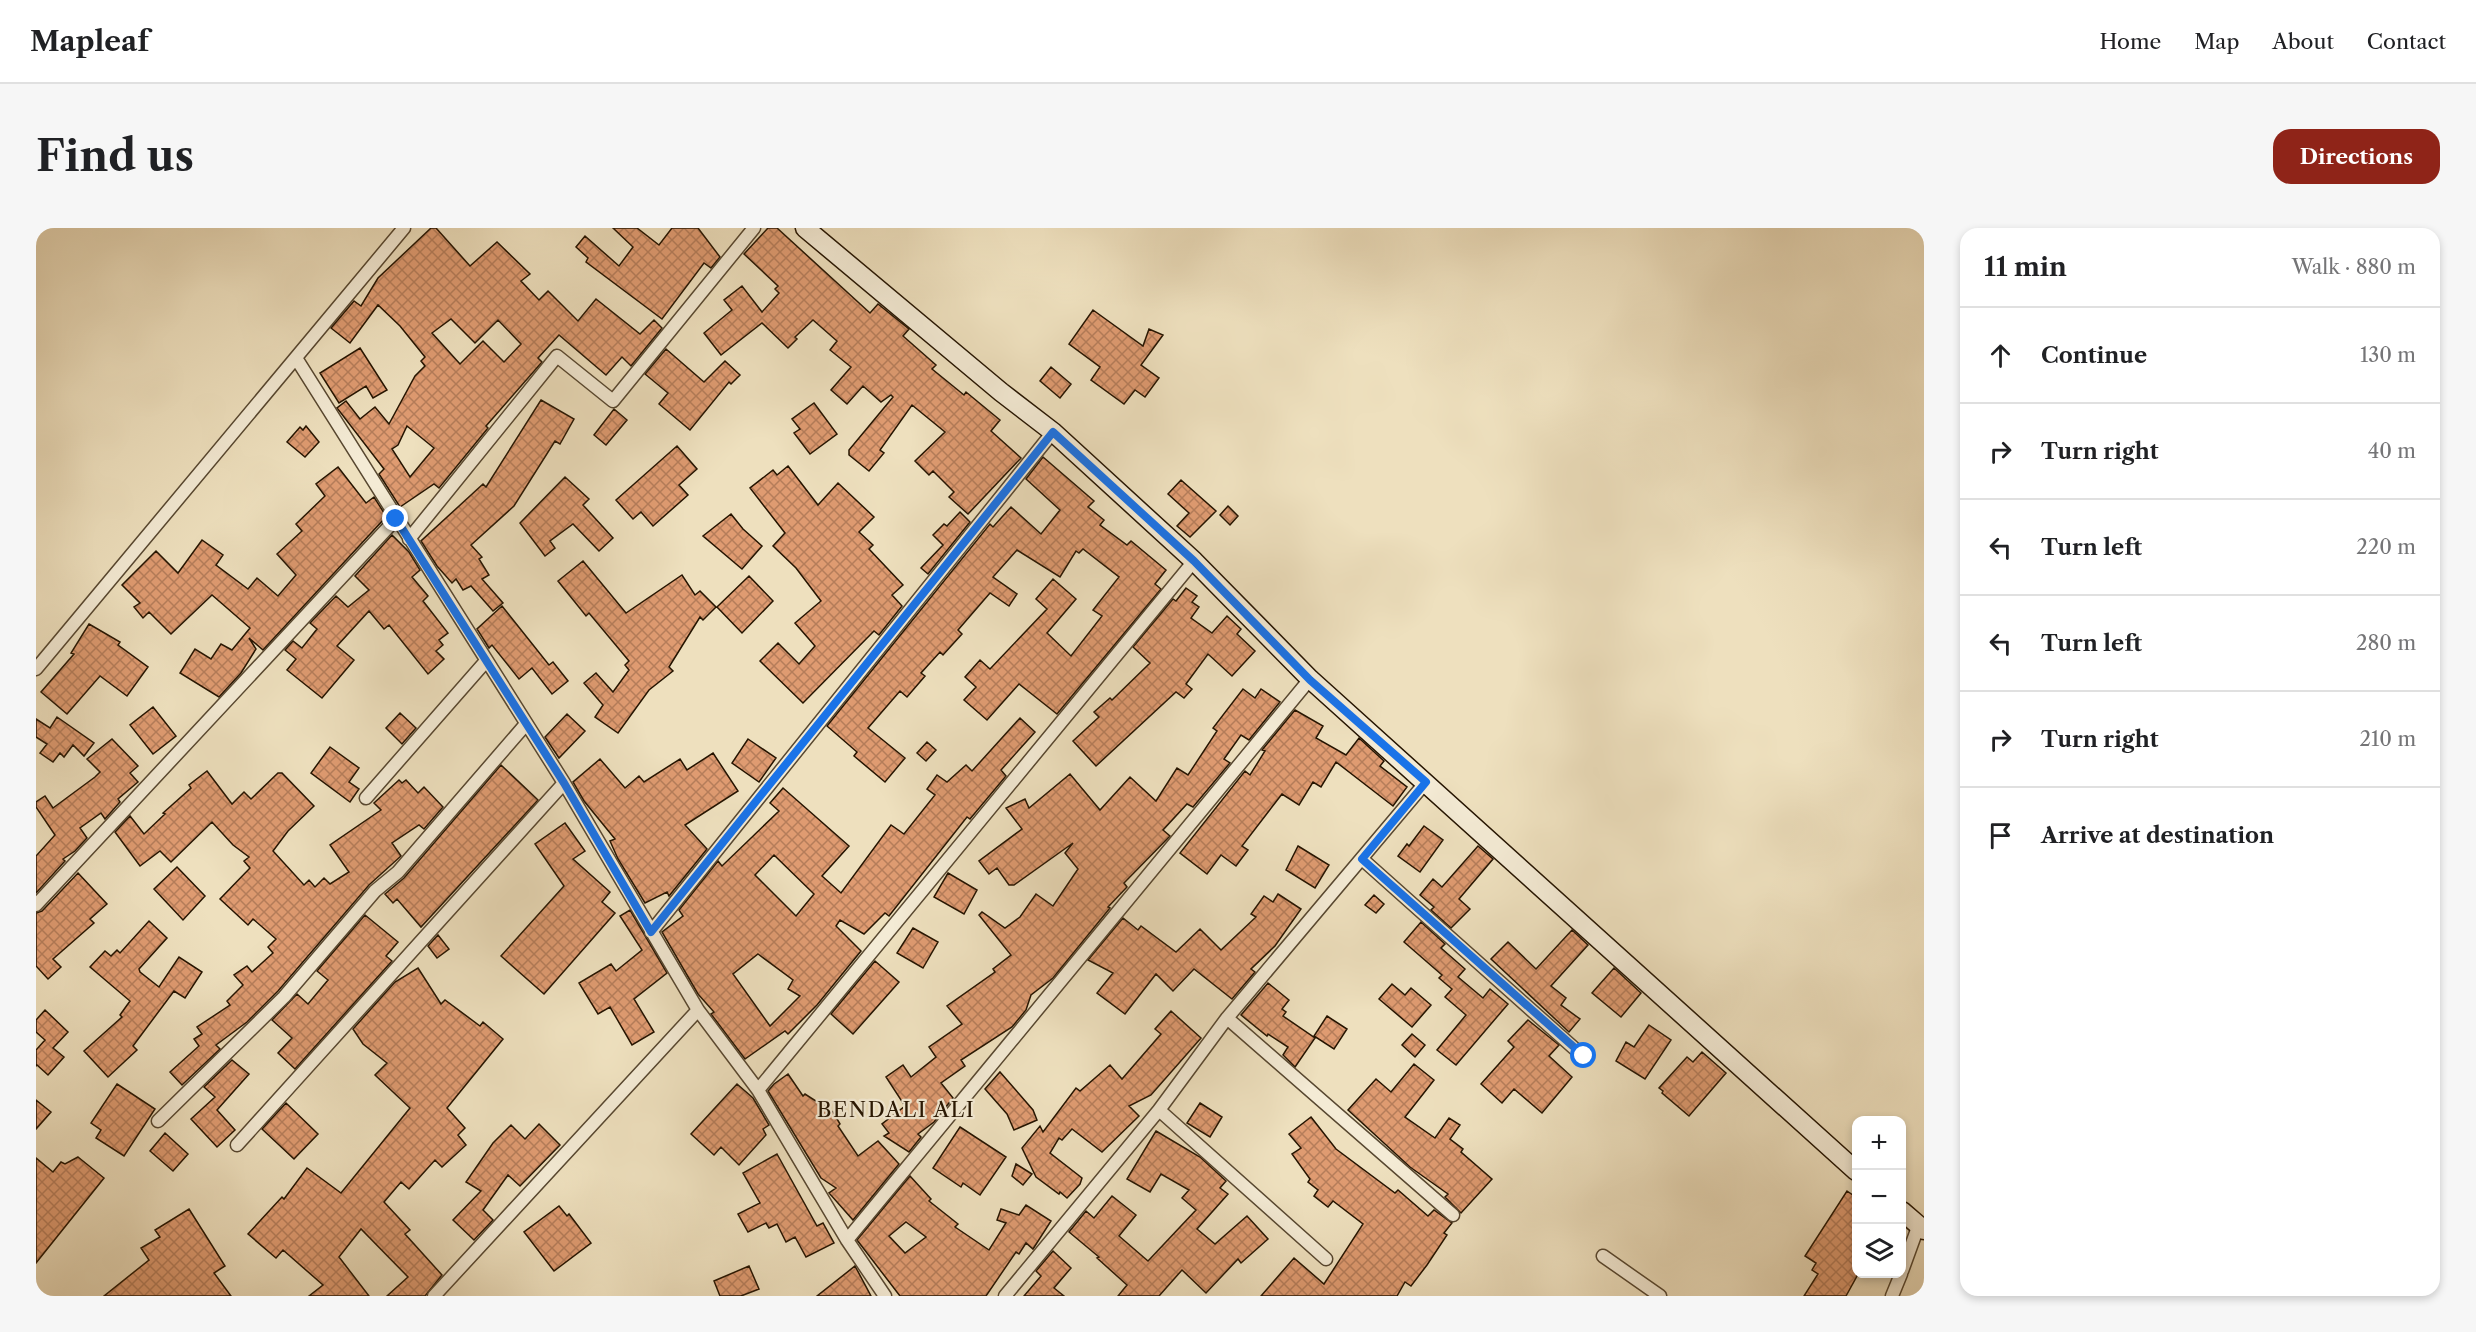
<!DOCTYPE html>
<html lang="en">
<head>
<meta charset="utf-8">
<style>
  body { margin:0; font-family:"Libre Caslon Text",serif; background:#f6f6f6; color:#202124 }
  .controls { position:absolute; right:18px; bottom:18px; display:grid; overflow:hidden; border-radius:12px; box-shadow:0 3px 9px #0003 }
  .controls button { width:54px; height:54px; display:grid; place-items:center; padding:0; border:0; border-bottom:2px solid #e0e0e0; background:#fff; color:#202124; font:30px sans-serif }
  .stop { position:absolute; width:18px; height:18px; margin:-14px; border:4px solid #1a73e8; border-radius:50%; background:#fff }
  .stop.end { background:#1a73e8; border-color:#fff; box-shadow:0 2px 6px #0008 }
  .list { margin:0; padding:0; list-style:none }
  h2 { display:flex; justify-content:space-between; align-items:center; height:78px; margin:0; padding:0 24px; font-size:26px }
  h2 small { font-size:20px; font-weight:400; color:#757577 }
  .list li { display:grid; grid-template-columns:39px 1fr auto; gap:18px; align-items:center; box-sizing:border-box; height:96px; padding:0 24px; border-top:2px solid #e0e0e0 }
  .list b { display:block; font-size:22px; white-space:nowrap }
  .list em { font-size:20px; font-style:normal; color:#757577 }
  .icon { flex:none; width:33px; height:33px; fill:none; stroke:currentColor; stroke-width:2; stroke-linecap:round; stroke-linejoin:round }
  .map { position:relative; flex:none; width:1888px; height:1068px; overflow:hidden; border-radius:18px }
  header { display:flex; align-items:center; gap:36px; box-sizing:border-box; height:84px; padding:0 30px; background:#fff; border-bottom:2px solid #e0e0e0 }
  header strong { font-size:28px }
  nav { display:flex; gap:33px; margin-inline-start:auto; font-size:21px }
  .intro { display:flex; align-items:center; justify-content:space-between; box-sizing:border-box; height:144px; padding:0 36px }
  h1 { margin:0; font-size:42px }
  .button { padding:15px 27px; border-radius:18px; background:#8f2418; color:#fff; font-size:21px; font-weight:700 }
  main { display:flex; gap:36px; padding:0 36px }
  aside { flex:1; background:#fff; border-radius:18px; box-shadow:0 3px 9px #0003 }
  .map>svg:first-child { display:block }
  .building { fill:url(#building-cross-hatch); stroke:#251400; stroke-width:1.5; fill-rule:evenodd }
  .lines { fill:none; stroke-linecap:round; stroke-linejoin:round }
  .minor-casing { stroke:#574730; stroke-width:15 }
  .secondary-casing { stroke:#251400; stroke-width:21 }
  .minor { stroke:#f4ebd5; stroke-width:12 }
  .secondary { stroke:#f4ebd5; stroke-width:18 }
  .route { stroke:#1a73e8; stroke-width:8 }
  .labels { text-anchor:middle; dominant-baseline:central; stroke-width:4.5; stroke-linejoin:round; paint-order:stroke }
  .quarter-label { font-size:21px; letter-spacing:1.5px; fill:#251400; stroke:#f4ebd5 }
</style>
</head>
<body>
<header>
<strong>Mapleaf</strong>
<nav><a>Home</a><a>Map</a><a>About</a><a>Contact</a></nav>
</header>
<div class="intro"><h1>Find us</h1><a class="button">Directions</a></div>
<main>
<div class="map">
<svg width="1888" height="1068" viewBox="0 0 1888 1068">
  <defs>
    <pattern id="building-cross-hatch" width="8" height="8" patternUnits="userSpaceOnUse" patternTransform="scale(1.5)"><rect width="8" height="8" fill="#df9b71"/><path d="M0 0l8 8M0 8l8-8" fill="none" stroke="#b57d5a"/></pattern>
  </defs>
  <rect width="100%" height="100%" fill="#eee0be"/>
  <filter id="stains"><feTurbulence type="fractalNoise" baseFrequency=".00333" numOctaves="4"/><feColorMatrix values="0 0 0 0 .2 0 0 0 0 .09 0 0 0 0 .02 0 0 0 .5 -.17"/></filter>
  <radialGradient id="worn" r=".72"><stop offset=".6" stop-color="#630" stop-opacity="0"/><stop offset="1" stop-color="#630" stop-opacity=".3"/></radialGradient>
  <path class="building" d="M395 0H400L434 38 461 14 494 46 485 53 503 72 512 63 542 93 560 71 604 106 618 92 626 100 595 138 586 129 570 147 523 107 502 130 506 134 450 198 452 200 403 260 398 256 364 279 343 246 348 241 301 180 310 173 324 191 339 179 353 196 379 148 389 138 385 133 389 129 364 98 342 77 314 115 295 100 318 73 325 78 342 50ZM415 91 439 115 462 92 485 116 468 134 447 113 424 136 396 105ZM371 198 398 220 374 249 356 221 362 217Z
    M577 0H601L623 17 636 0H662L684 29 675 40 668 35 626 91 550 34 552 30 540 19 549 8 583 38 597 19Z
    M732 0H741L834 85 842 76 873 101 867 108 900 137 896 141 928 167 930 164 964 192 955 203 985 230 932 286 913 269 918 264 897 243 893 247 879 233 909 204 876 177 844 222 848 225 833 243 813 227V222L857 169 855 167 845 174 827 158 811 176 795 162 815 139 794 122 801 113 777 92 759 109 761 111 752 120 726 95 685 127 668 105 696 82 688 72 706 58 726 84 743 65 739 61 742 58 708 26Z
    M1057 82 1107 118 1113 101 1127 107 1105 137 1123 150 1109 169 1099 162 1088 176 1055 152 1064 139 1033 116Z
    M324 120 351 162 337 170 330 158 303 175 284 145Z
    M630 121 668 154 689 133 704 147 695 156 693 154 654 202 623 176 632 165 609 146Z
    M1015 139 1035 156 1024 170 1004 153Z
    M505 172 538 191 524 216 519 213 478 278 435 317 446 329 443 331 453 347 446 351 467 375 457 383 435 358 427 362 420 351 416 355 401 338 385 313 447 256 450 259Z
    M778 175 801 206 774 226 758 205 764 201 756 191Z
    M578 181 591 192 570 217 558 207Z
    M270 198 283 214 269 229 251 214 264 199 267 202Z
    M641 218 661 241 643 257 652 267 617 298 605 284 597 291 580 272Z
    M1007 229 1058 273 1052 279 1068 292 1064 297 1091 317 1095 313 1130 342 1119 356 1125 361 1021 486 983 456 951 492 928 472 940 459 929 449 944 432 954 441 1011 381 1000 371 1017 351 1040 371 1011 405 1035 428 1066 388 1057 382 1083 349 1047 321 1043 325 1040 323 1024 349 981 322 957 349 981 366 973 378 954 365 922 402 926 406 907 427 904 424 885 445 889 448 871 469 864 463 832 500 869 530 849 554 818 528 821 524 791 498 954 296 957 299 975 279 1005 306 1024 282 990 251Z
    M752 238 782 277 802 255 838 289 823 304 837 317 833 321 867 357 856 367 866 378 843 407 838 403 767 475 724 433 742 415 763 436 779 418 759 395 785 373 760 340 737 318 749 305 714 260 737 242 741 247Z
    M302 239 330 275 338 269 350 288 347 289 348 291 227 422 213 410 220 421 205 445 183 469 144 445 159 421 175 431 185 416 196 422 214 400 176 367 135 406 113 384 107 390 98 379 104 375 86 357 120 323 142 345 166 312 187 327 180 337 212 361 221 350 242 368 260 347 241 326 266 303 260 296 289 268 280 256Z
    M529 249 553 271 547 277 577 310 563 323 537 296 514 313 519 320 509 328 484 295Z
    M1145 252 1180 283 1154 309 1141 298 1153 285 1132 266Z
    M1192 278 1202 288 1194 297 1184 287Z
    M924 284 934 294 892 346 885 340 907 317 897 307 908 296 911 298Z
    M695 286 707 301 726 318 706 341 667 308Z
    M356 307 373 324 384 342 376 349 392 368 387 373 412 405 403 412 407 417 400 423 408 431 392 446 353 397 348 401 333 383 301 418 318 432 286 470 251 442 260 431 249 422 257 413 266 420 281 401 274 395 300 368 312 379 333 362 319 348Z
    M547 333 590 385 646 347 659 367 664 363 680 379 667 392 664 389 633 439 637 443 613 462 582 505 559 489 567 477 548 455 560 445 577 464 593 442 589 437 593 433 553 385 550 388 522 353Z
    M713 348 737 373 706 405 681 379Z
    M1150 360 1161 368 1156 374 1163 379 1155 390 1176 405 1191 388 1205 401 1201 406 1219 423 1196 448 1172 426 1150 456 1156 461 1148 470 1140 464 1060 538 1037 513 1063 489 1058 484 1074 470 1076 472 1114 435 1097 419 1137 371 1140 373Z
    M466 378 513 437 517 434 532 453 516 466 496 440 483 451 456 417 453 420 441 401Z
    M53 396 84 414 82 417 112 439 91 468 64 448 31 486 5 464 38 426 35 425Z
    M1207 461 1219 470 1225 461 1244 474 1213 512 1205 507 1188 531 1194 535 1157 579 1151 576 1127 602 1134 608 1088 655 1091 659 1072 679 1074 680 1017 750 995 767 990 782 976 799 925 832 929 838 905 855 917 870 898 894 882 906 885 909 873 924 848 908 853 905 846 896 869 878 850 849 867 837 875 849 900 829 893 819 926 796 911 778 959 744 957 741 975 727 943 687 946 684 969 700 984 689 1000 666 1017 678 1042 641 1029 625 1037 615 978 657H973L961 640 953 646 943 633 986 601 970 580 989 571 993 580 1034 546 1064 582 1094 549 1120 573 1141 540 1152 547 1181 503 1177 500Z
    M117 479 140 508 117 526 94 497Z
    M1259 482 1287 498 1280 510 1310 527 1323 510 1348 533 1344 538 1371 559 1357 578 1300 534 1285 559 1277 554 1263 577 1246 566 1206 618 1212 622 1200 638 1185 627 1171 646 1144 625 1209 543 1214 547 1229 523 1226 522Z
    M364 485 380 500 366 516 350 500Z
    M531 486 549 503 523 530 509 509Z
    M21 489 58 515 48 528 37 517 28 529 24 525 17 534 4 525 11 516 0 509V491L14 500Z
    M984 490 999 504 965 542 970 548 934 591 931 589 853 688 849 685 828 706 804 692 800 698 825 723 781 777 752 806 749 803 709 831 675 786 678 784 662 766 626 704 647 688 643 682 682 633 686 638 743 583 734 575 747 560 813 618 786 648 805 665 855 597 868 606 899 567 891 561 901 547 911 554 930 537 936 543ZM738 627 778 666 760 688 719 647ZM722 726 757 752 752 761 764 768 734 798 697 746Z
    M76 511 102 538 94 545 102 554 82 571 84 574 69 591 65 585 44 600 51 610 39 623 27 631 29 633 0 665V628L19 607 0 579V574L9 568 17 580 59 549 64 544 51 531Z
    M712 511 740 530 723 554 696 535Z
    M891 514 900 522 890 533 881 525Z
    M294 519 323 540 313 554 323 561 314 574 275 545Z
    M677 525 702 563 649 597 671 621 633 668 631 664 609 675 582 631 574 613 579 611 548 573 537 554 564 531 589 560 603 548 608 554 644 531 651 542Z
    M465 537 502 572 385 699 361 671 357 675 349 666 368 650Z
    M171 543 196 576 208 564 215 571 242 545H246L278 578 252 603 237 623 268 657 273 652 279 659 288 650 294 656 313 644 294 617 345 582 338 575 363 552 366 555 370 552 382 565 388 559 407 579 388 601 383 597 356 615 365 628 333 657 242 763 211 794 180 817 184 821 146 857 134 844 163 818 158 811 166 806 161 799 194 777 191 773 207 757 198 747 211 738 216 744 237 725 232 719 240 711 217 691 212 697 184 671 214 640 208 633 213 629 197 617 176 594 135 634 124 623 104 638 79 604 94 588 108 606 129 586 127 585 155 560 153 557Z
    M529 595 549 623 537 631 574 664 566 674 579 685 508 766 465 728 528 658 499 616Z
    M1388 598 1407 612 1384 644 1362 628 1371 616 1373 618Z
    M1262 618 1293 637 1279 660 1250 642Z
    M1442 618 1457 631 1423 671 1434 681 1415 700 1395 682 1398 679 1384 667 1397 651 1406 659Z
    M141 639 169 668 147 692 118 661Z
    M42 645 71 676 54 691 58 695 17 731 25 739 12 751 0 738V685L6 683Z
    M912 645 941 662 928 686 898 669Z
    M1242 666 1265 681 1239 718 1215 741 1219 744 1196 771 1158 741 1137 763 1120 746 1089 786 1061 765 1077 745 1052 732 1087 690 1102 702 1105 698 1140 724 1164 701 1185 722 1220 689 1215 686 1228 668 1237 674Z
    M1338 667 1348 676 1340 685 1329 677Z
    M594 682 631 745 598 771 618 804 596 817 574 779 562 786 543 755 575 736 580 743 606 722 584 688Z
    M329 687 362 714 350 728 356 733 259 841 242 825 256 810 236 792 261 766 272 776 292 752 281 743Z
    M113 693 131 710 103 741 104 744 123 759 143 729 166 744 149 770 138 763 97 818 101 822 72 849 48 823 86 789 84 787 94 773 54 739 69 723 75 728 81 722 84 725Z
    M1385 694 1409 716 1405 720 1429 741 1422 749 1447 770 1454 761 1472 776 1420 837 1401 822 1430 787 1409 769 1416 761 1403 750 1406 747 1368 714Z
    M877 700 902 714 887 740 861 725Z
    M1536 702 1552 717 1515 758 1530 770 1525 777 1544 791 1533 804 1455 731 1472 714 1500 741Z
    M402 707 413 721 401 730 392 718Z
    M839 733 863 754 817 806 795 786Z
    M382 740 405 776 409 772 444 798 447 794 467 811 411 880 429 900 422 907 430 917 406 939 399 932 373 961 365 954 348 974 374 1002 369 1006 406 1047 389 1068H351L372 1049 325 1001 303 1029 333 1068H273L287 1057 247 1022 240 1030 212 1006 246 969 248 971 271 940 305 965 374 880 339 847 351 835 327 816 317 801 359 754Z
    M1578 740 1605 765 1585 789 1556 765Z
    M1232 755 1253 772 1246 781 1250 784 1247 788 1279 810 1259 839 1247 827 1252 819 1232 806 1231 808 1205 787Z
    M1356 756 1369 767 1375 760 1395 777 1376 799 1343 771Z
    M9 782 32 804 17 820 28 829 12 847 1 837 0 838V822L9 812 0 804V792Z
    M1135 783 1165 810 1115 867 1093 878 1103 888 1066 924 1036 901 1026 912 1023 910 1014 925 1046 950 1044 956 1031 970 1024 964 1023 966 1000 949 986 920 1004 898 1007 904 1040 860 1044 863 1074 837 1086 851 1125 806 1119 801Z
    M1291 788 1311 801 1298 821 1278 808Z
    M1492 792 1523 817 1513 828 1536 849 1506 885 1478 861 1466 875 1445 856 1478 819 1472 813Z
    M1613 797 1635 812 1609 851 1580 833 1590 814 1598 819Z
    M1376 806 1389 817 1379 829 1366 817Z
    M1666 824 1690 845 1653 888 1626 865 1627 863 1623 860 1651 829 1657 834Z
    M196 832 213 846 181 882 199 902 181 919 155 891 179 869 168 859Z
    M1378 836 1398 852 1369 889 1399 910 1413 890 1424 897 1414 911 1427 921 1425 924 1456 951 1425 985 1409 969 1412 966 1374 939 1312 882 1340 851 1355 864Z
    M964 844 997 882 1001 892 978 902 971 886 949 861Z
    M752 846 767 868 769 866 797 884 804 896 802 898 822 928 842 913 863 936 817 992 793 965 800 960 785 950 732 863 738 856Z
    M81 856 119 881 88 928 60 910 65 902 55 895Z
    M701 856 717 870 733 897 727 901 730 907 703 937 685 919 678 927 655 906Z
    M0 872 15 884 0 901Z
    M250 875 282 906 258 931 226 901Z
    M1164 875 1186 889 1174 909 1151 895Z
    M1275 889 1300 921 1359 965 1362 962 1392 988 1398 982 1416 995 1408 1005 1411 1007 1391 1037 1375 1058 1369 1054 1361 1068H1225L1258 1030 1288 1056 1327 996 1297 973 1292 979 1278 968 1282 962 1272 954 1274 951 1256 926 1265 920 1253 906Z
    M503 896 524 917 484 958 472 947 447 982 457 992 438 1012 417 992 445 963 430 954 457 915 475 897 489 911Z
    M924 899 970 929 944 967 927 955 925 959 897 940Z
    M1120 903 1164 929 1190 953 1184 960 1192 966 1161 1001 1179 1016 1211 988 1232 1011 1205 1035 1202 1031 1170 1065 1146 1042 1123 1068H1082L1091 1057 1061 1030 1063 1029 1033 1004 1050 983 1058 990 1076 968 1100 987 1083 1008 1112 1033 1160 982 1146 970 1153 962 1125 946 1114 964 1091 951Z
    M129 905 152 926 137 943 114 923Z
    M741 926 781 998 787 995 798 1015 770 1029 759 1009 750 1014 741 996 733 1000 730 995 712 1004 702 986 724 975 707 945Z
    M42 929 68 950 0 1035V930L17 944 25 934 29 936Z
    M980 936 996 946 987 957 976 948Z
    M874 948 895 971 893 973 922 996 919 999 953 1022 970 995 961 992 965 981 983 987 990 977 1015 993 997 1021 990 1015 983 1026 980 1024 950 1068H864L821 1012ZM870 994 890 1009 869 1025 853 1008Z
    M1811 963 1821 970V1048L1810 1068H1768L1782 1046 1776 1042 1780 1035 1769 1028Z
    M523 978 531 988 533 986 555 1015 518 1043 488 1004Z
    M153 981 189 1038 178 1045 195 1068H68L113 1032 105 1020 124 1009 119 1002Z
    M1017 1023 1035 1040 1018 1060 1028 1068H988L1005 1048 1000 1043Z
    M713 1038 723 1061 705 1068H684L678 1053Z
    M819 1038 835 1068H781Z"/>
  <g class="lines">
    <defs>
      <path id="minor" d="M260 130 528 555 662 782 722 862 811 1012 849 1068
        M373 311 521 128 577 173 718 0
        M0 441 368 0
        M330 570 450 433
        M1326 631 1548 829
        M0 677 360 291
        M615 704 1017 204
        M1191 790 1417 987
        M722 862 1158 333
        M1123 882 1290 1031
        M122 893 248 769 339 663 362 644 490 496
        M201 917 528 555
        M811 1012 1274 451
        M1567 1028 1624 1068
        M1866 1043 1882 999
        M398 1068 662 782
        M969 1068 1123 882 1191 790 1390 554
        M1856 1068 1865 1046"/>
      <path id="secondary" d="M769 0 965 164 1017 204 1158 333 1274 451 1820 943
        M1866 983 1888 1002"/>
    </defs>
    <use href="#minor" class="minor-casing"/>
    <use href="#secondary" class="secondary-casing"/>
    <use href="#minor" class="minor"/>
    <use href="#secondary" class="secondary"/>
  </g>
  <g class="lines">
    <path class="route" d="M360 291 528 555 615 704 1017 204 1158 333 1274 452 1390 554 1326 631 1548 828"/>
  </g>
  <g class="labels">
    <g class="quarter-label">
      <text x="860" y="881">BENDALI ALI</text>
    </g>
  </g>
  <rect width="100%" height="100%" filter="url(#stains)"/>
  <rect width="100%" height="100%" fill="url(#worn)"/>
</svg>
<div class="controls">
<button>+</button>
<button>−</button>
<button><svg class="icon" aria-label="layers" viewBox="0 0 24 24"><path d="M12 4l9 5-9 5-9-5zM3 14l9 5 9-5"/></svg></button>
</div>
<div class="stop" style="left:1548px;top:828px"></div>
<div class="stop end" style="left:360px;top:291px"></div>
</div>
<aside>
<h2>11 min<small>Walk · 880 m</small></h2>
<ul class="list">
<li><svg class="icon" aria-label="ahead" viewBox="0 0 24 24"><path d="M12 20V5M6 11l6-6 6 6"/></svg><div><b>Continue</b></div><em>130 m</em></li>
<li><svg class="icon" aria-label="right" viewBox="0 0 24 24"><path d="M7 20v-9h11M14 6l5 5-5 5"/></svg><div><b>Turn right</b></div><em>40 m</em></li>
<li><svg class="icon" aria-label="left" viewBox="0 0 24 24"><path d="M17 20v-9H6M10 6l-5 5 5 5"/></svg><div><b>Turn left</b></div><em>220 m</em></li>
<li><svg class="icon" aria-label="left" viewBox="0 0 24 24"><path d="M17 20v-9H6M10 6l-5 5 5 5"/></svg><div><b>Turn left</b></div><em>280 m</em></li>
<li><svg class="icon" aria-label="right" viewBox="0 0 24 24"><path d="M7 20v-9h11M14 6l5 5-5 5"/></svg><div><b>Turn right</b></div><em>210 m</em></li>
<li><svg class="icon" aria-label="arrive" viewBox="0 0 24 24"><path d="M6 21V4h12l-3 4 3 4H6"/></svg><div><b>Arrive at destination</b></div></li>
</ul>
</aside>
</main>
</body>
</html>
